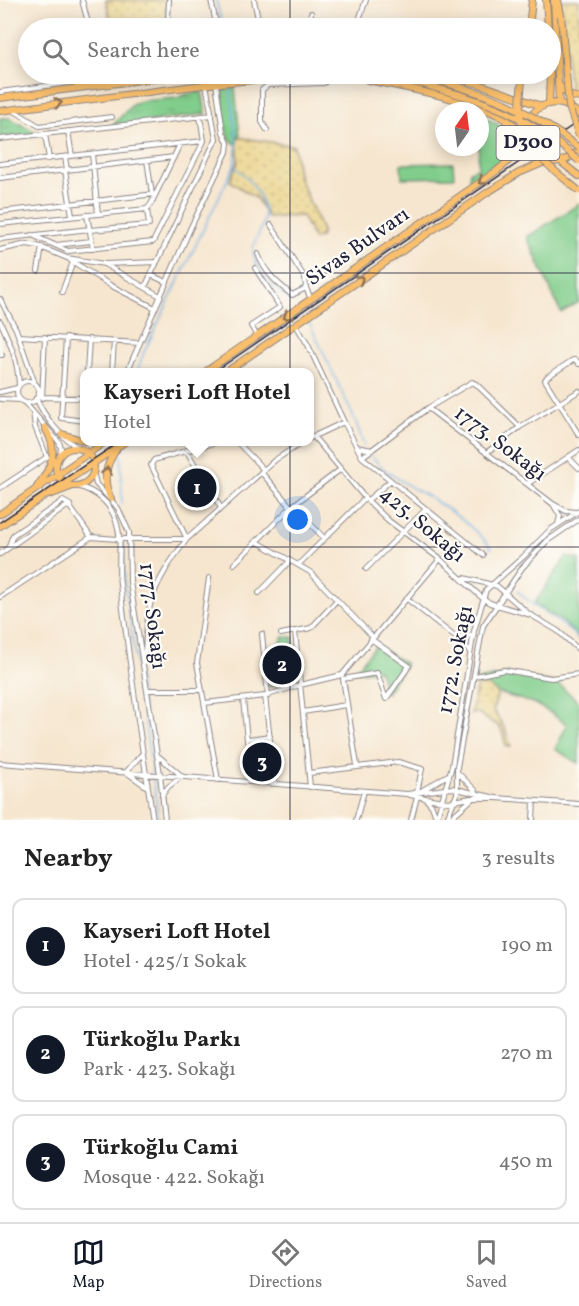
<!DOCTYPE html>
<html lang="en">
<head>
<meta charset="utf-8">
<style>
  body { margin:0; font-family:Vollkorn,serif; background:#f2f2f2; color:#222 }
  .compass { position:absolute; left:435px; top:102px; width:54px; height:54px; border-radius:50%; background:#fff; box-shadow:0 3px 15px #0003; rotate:14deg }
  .you { position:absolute; left:298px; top:520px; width:21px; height:21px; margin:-15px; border:4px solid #fff; border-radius:50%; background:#1a73e8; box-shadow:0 0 0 9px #1a73e833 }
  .badge { display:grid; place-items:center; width:39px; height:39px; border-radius:50%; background:#111827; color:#fff; font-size:20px; font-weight:700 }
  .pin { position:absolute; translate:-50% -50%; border:3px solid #fff; box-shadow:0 2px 6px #0006 }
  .popup { position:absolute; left:80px; top:368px; width:234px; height:78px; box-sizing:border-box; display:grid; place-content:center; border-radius:12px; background:#fff; filter:drop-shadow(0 2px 4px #0005); font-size:20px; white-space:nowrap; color:#767676 }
  .popup b { font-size:22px; color:#222 }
  .popup::after { content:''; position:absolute; left:50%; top:100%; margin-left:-12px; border:12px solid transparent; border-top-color:#fff }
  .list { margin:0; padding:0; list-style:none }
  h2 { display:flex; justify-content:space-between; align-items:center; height:78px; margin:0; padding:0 24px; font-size:26px }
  h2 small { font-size:20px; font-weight:400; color:#767676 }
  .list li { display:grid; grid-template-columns:39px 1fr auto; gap:18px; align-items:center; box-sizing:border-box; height:96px; margin:0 12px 12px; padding:0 12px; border:2px solid #e0e0e0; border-radius:12px }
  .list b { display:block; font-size:22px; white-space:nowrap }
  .list p { margin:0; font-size:20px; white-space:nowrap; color:#767676 }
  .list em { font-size:20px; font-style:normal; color:#767676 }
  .icon { flex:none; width:33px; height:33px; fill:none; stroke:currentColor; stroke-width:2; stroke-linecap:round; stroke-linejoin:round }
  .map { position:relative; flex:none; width:579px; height:820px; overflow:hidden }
  .search { position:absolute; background:#fff; box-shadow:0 3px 15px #0003; left:18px; right:18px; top:18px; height:66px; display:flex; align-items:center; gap:15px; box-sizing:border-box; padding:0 21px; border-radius:33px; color:#767676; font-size:22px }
  .sheet { height:402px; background:#fff }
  nav { display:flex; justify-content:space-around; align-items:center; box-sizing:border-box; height:84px; border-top:2px solid #e0e0e0; background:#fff; font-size:16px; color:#767676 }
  nav a { display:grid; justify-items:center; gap:3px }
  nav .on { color:#111827 }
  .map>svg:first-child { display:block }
  .green { fill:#81cd8b; stroke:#527863; stroke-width:1.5 }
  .sand { fill:url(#sand-dots); stroke:#887e6c; stroke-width:1.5 }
  .park { fill:url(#park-tufts); stroke:#527863; stroke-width:1.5 }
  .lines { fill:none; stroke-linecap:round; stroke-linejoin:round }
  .stream { stroke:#71b0e4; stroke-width:1.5 }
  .minor-casing { stroke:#8c8485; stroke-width:6 }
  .highway-casing { stroke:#8c8485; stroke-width:8 }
  .minor { stroke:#fff; stroke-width:4 }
  .highway { stroke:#f9bf6d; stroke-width:6 }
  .tram { stroke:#22223b; stroke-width:1.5 }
  .highway-bridge-casing { stroke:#8c8485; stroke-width:8; stroke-linecap:butt }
  .highway-bridge { stroke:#f9bf6d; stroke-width:6 }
  .oneway { stroke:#8e7054 }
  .grid { fill:none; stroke:#22223b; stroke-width:1.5; stroke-opacity:0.55 }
  .labels { text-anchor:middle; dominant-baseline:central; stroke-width:4.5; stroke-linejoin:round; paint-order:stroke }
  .shield { fill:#fdfcf7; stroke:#646373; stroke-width:1.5 }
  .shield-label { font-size:20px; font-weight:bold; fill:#22223b }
  .street-label { font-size:21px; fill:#22223b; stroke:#fdfcf7 }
</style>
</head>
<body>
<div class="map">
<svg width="579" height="820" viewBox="0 0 579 820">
  <defs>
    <pattern id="sand-dots" width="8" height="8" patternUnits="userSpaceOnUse" patternTransform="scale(1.5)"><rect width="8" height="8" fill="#eeda9e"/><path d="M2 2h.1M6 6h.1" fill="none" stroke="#ccbb89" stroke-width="1.8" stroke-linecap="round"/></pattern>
    <pattern id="park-tufts" width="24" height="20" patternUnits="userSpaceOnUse" patternTransform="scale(1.5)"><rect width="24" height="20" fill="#81cd8b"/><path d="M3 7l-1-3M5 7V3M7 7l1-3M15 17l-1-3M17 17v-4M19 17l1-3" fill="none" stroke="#6fb079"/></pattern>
  </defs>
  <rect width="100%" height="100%" fill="#fdfcf7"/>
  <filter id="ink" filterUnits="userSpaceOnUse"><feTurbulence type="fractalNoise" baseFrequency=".0167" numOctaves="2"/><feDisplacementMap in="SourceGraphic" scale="12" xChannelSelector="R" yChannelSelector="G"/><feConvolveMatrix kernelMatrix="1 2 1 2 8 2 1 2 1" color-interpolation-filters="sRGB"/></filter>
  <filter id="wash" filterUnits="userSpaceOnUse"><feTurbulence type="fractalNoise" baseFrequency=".008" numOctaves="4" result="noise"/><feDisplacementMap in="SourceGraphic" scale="24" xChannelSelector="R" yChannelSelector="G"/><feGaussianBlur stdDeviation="1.35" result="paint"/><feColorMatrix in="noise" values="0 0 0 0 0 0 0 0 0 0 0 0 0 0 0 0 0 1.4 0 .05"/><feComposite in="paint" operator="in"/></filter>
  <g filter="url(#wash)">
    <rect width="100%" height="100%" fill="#f6e6cf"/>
    <path class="green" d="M235 88 240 137H237L238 145C234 143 232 143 230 139 224 131 221 98 224 89Z
      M480 115C536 140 510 158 472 182L469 177 470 171 478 168Z
      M453 163 454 177 402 178 401 164Z
      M579 204V302L561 313 527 237Z
      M566 557 579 559V639L563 622 534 604Z
      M507 674 557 683 579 702V764L555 749 567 725 551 713 533 703 498 693 488 686 477 685 478 680Z"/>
    <path class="sand" d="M106 0H167V28H120V23L111 24Z
      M561 0H579V96L570 93Z
      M237 137 294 146 298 175 322 231 320 237 314 239 302 216 268 217 257 199 230 181 238 161Z
      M477 685 488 686 498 693 493 710 505 729 511 747 506 746C500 715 495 730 479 713L471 714Z"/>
    <path class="park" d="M202 92 206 114 112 126 132 105 140 101 177 98 186 94Z
      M0 118H9L38 133 0 138Z
      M282 637H293L296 681 269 687 268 648 281 647Z
      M376 645 406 664 386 693 379 670 354 672Z"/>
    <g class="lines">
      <path class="stream" d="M216 0 223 28
        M228 74 229 77
        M235 167C250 178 269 203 263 223 261 232 254 241 253 249 253 272 277 289 292 302
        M309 322 356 422 364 446
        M137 372 143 354 234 166 237 145 230 86
        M121 453 122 503
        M371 456C388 475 406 484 427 496 448 508 478 530 492 549
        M123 543 125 586 159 820
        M518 591C536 611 560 619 579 639"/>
    </g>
  </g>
  <g filter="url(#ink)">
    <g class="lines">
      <defs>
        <path id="minor" d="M82 0 87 19
          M211 0 217 28
          M254 0 260 28
          M168 19 169 0
          M308 28 311 13
          M356 28 366 0
          M81 74 82 81
          M0 92 137 74
          M13 110 39 126 112 117
          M200 116 204 141
          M267 130 262 122V90L268 85 324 83
          M68 131 72 156
          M45 134 49 159
          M0 139 212 115
          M92 154 98 214
          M65 157 67 170
          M147 160 152 194
          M0 164 203 141
          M65 170 72 216
          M0 178 174 157
          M147 209 151 204 180 144
          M0 212 155 194
          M87 215 93 249
          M0 224 147 209
          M271 225 305 278 306 288
          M90 230 149 225 147 209
          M32 235 68 251 153 242 204 141
          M0 239 90 229
          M56 245 91 241
          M0 250 27 244 38 246 67 258 104 264 160 296
          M258 254C265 273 277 283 292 295L306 288 311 299
          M70 260 110 285 155 308
          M105 264 157 262
          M255 268 280 307 251 326 257 336
          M38 271 42 247
          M151 275 166 282
          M145 287 216 139 206 84
          M62 292 73 262
          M0 299 16 329 35 384
          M0 321C10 342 18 361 19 385
          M296 325 308 345 344 422 310 438
          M19 336 139 343
          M66 338 61 418 85 421
          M0 355H2
          M579 364 576 360H573L547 377 545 380 579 435
          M87 372 89 339
          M112 372 114 341
          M127 372 191 227 227 152 228 143 223 132 216 83
          M17 392a11 11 0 1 1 22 0a11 11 0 1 1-22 0Z
          M0 392 17 388
          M41 397 85 398
          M36 398C45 418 61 438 80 449
          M42 398 45 337
          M0 399 20 400
          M25 403 59 442 61 448 60 456
          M428 408 553 504 566 511 576 512
          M344 422 362 457 483 555
          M313 436 365 498 389 521 440 559 480 596 490 603 531 615 558 631 579 650
          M237 442 264 470
          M357 447 372 450
          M186 450 221 508
          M486 453 520 427 579 391
          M362 457 428 408 472 382 476 384 520 427
          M568 457 579 468
          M93 472 96 484 118 508 129 532 130 582 160 774 165 820
          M261 472 291 507
          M527 484 579 450
          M77 486C95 491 110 502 116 521 123 540 117 564 120 584 129 663 141 742 153 820
          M0 488 47 457 35 427 33 412
          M368 500 390 481
          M553 504 560 516 558 524
          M293 506 324 538
          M256 541 310 572 373 637
          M8 548 13 535 63 501 70 505
          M0 554 67 506 70 507 91 537
          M234 564 291 507 341 469
          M298 565 365 498
          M366 569 426 509
          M209 578 197 663 218 780
          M464 578 497 586 529 614
          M259 593 290 561
          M0 597 91 537 118 539H187L275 460 303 442
          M407 599 464 644 470 652
          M295 631 310 787
          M262 634 268 696
          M281 634 311 628 337 600
          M457 637 474 635
          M144 662C146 643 146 623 150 605 157 580 172 559 187 539L151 465 154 460 217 442
          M475 676 504 670 551 678 579 674
          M343 679 377 673 386 699 409 666 371 639
          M343 679 357 765
          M147 690H202
          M265 696 275 784
          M243 699 251 782
          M205 703 265 696 300 685 342 675 440 559
          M303 712 346 705
          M248 739 270 736
          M142 754 126 772 146 786
          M157 755 182 776 168 787 162 795
          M0 763 407 794 452 788 496 798
          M309 773 398 762 422 769 417 792
          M458 773 476 791
          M421 791 448 775
          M410 795 448 802 471 798H496L579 804
          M425 798 432 806 436 817
          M356 820 364 791
          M411 820 417 797
          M436 820 452 766 474 631 486 590 523 557 550 530 579 511
          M446 820 457 794V767L483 626 522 568 547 541 579 519
          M448 820 472 799
          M533 820 534 801"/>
        <path id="highway" d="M546 0 548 28
          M554 0 559 103
          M558 0 561 16
          M529 28 532 0
          M204 74 206 84
          M214 74 216 83
          M404 74 425 77
          M440 74 479 84 541 106
          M368 80C404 88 502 103 523 134
          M558 84 568 95 579 98
          M0 98 188 74
          M549 103 550 74
          M0 111 210 84 314 74 367 76 422 84
          M506 123C519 133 518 146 510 159
          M526 135C525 105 559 92 579 115
          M543 160C557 164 569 161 579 150
          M561 162 579 176
          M205 372 498 170 528 144
          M226 372 488 192 519 173 547 161
          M62 434 85 441
          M56 467a19 19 0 1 1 38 0a19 19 0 1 1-38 0Z
          M37 487C46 474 57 458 51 441 50 436 47 432 45 427
          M52 494 73 486
          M111 499C102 481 105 466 116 450
          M0 514 105 442
          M0 526 125 442"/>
      </defs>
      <use href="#minor" class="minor-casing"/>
      <use href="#highway" class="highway-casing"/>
      <use href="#minor" class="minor"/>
      <use href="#highway" class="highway"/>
      <path class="tram" d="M214 372 579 121
        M0 522 119 442"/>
      <defs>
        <path id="highway-bridge" d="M561 16 569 107 579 136
          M523 74C513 143 529 149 579 191
          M425 77C488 94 527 107 579 148
          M422 84C487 102 528 114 579 161"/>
      </defs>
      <use href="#highway-bridge" class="highway-bridge-casing"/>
      <use href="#highway-bridge" class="highway-bridge"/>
    </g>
    <defs><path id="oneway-chevron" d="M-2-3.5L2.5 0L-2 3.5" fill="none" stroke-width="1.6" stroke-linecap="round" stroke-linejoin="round" transform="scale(1.5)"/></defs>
    <g class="oneway">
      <use href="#oneway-chevron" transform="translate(58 103) rotate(-8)"/>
      <use href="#oneway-chevron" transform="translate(482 181) rotate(145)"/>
      <use href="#oneway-chevron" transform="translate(360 279) rotate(-34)"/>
      <use href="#oneway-chevron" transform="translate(287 316) rotate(145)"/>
      <use href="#oneway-chevron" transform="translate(107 471) rotate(-80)"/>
    </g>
  </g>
  <path class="grid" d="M290 0V28M290 74V820M0 273H579M0 547H579"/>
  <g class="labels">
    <rect class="shield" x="496.5" y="126" width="63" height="34" rx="4.5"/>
    <g class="shield-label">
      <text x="528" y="143">D300</text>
    </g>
    <g class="street-label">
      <text transform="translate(358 247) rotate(-35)">Sivas Bulvarı</text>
      <text transform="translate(500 444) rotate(37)">1773. Sokağı</text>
      <text transform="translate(422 525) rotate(40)">425. Sokağı</text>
      <text transform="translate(152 616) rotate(83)">1777. Sokağı</text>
      <text transform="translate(456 660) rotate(-79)">1772. Sokağı</text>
    </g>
  </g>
</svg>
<svg class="compass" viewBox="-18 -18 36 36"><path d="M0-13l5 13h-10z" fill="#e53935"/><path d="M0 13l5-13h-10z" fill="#767676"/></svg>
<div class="you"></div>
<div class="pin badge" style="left:197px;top:488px">1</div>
<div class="popup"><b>Kayseri Loft Hotel</b>Hotel</div>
<div class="pin badge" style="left:282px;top:665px">2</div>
<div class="pin badge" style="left:262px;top:762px">3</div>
<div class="search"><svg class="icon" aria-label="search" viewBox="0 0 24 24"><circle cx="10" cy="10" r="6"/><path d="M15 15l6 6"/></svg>Search here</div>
</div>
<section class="sheet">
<h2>Nearby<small>3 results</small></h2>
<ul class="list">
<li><span class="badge">1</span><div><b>Kayseri Loft Hotel</b><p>Hotel · 425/1 Sokak</p></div><em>190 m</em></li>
<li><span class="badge">2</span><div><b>Türkoğlu Parkı</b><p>Park · 423. Sokağı</p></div><em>270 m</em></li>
<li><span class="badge">3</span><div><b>Türkoğlu Cami</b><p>Mosque · 422. Sokağı</p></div><em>450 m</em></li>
</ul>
</section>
<nav>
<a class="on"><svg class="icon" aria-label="map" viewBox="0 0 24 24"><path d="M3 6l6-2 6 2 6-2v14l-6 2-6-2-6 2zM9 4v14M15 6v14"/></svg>Map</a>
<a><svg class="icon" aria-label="directions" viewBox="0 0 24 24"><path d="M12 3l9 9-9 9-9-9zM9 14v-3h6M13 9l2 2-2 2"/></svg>Directions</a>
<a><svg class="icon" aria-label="saved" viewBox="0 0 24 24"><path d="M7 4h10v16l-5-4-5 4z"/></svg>Saved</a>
</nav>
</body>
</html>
